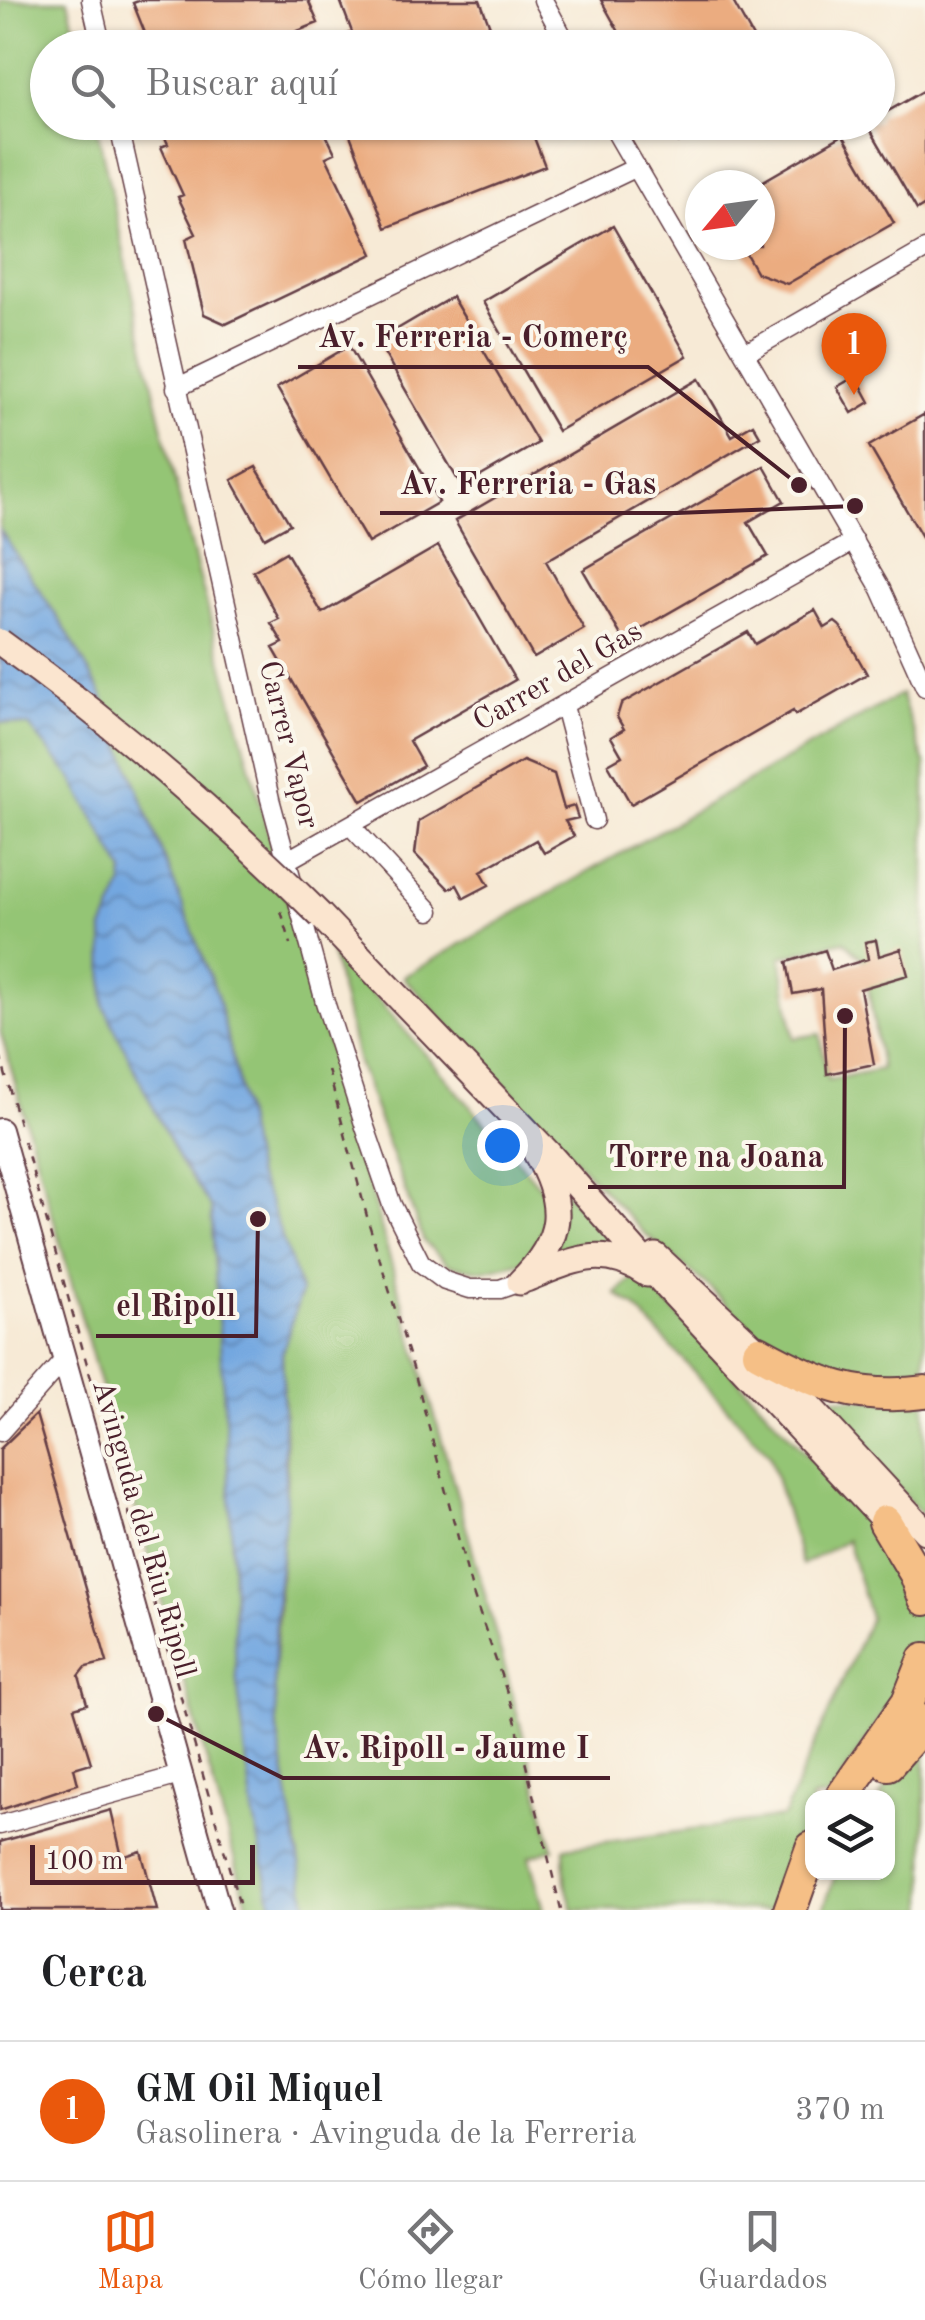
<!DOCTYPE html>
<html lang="es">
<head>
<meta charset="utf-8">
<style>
  body { margin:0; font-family:"Old Standard TT",serif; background:#f6f6f6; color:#202124 }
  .controls { position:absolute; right:30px; bottom:30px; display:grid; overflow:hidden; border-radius:20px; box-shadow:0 2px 8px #0004 }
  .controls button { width:90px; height:90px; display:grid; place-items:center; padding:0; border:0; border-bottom:2px solid #e0e0e0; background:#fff; color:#202124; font:50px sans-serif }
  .compass { position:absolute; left:685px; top:170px; width:90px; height:90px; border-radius:50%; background:#fff; box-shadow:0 2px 8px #0004; rotate:241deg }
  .scale { position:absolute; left:30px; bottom:25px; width:225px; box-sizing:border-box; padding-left:10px; border:5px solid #4a1f2b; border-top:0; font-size:28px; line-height:35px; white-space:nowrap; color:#4a1f2b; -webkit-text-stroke:8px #fbf7ec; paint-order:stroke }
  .you { position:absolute; left:502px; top:1145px; width:35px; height:35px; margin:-25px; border:8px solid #fff; border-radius:50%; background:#1a73e8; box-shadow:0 0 0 15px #1a73e833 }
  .badge { display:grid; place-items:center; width:65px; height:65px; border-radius:50%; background:#ea580c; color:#fff; font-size:32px; font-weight:700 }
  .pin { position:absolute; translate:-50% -82px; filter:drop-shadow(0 2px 5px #0008) }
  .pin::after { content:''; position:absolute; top:52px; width:35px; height:30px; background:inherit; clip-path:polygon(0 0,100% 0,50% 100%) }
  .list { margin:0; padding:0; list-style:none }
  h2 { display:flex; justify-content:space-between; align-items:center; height:130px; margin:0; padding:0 40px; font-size:42px }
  h2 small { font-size:32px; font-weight:400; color:#757577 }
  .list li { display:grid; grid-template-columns:65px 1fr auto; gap:30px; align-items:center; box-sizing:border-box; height:140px; padding:0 40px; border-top:2px solid #e0e0e0 }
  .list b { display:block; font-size:38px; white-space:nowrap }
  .list p { margin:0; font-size:32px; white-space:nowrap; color:#757577 }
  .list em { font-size:32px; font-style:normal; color:#757577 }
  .icon { flex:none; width:55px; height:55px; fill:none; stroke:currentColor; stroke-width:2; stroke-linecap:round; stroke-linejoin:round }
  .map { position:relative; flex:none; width:925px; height:1910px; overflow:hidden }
  .search { position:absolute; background:#fff; box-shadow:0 2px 8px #0004; left:30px; right:30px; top:30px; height:110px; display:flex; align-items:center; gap:25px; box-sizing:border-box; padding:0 35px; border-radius:55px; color:#757577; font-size:38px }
  .sheet { height:270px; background:#fff }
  nav { display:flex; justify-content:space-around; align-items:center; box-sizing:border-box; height:140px; border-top:2px solid #e0e0e0; background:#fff; font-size:28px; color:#757577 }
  nav a { display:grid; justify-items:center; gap:5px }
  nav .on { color:#ea580c }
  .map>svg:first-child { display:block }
  .green { fill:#94c575; stroke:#6f7250; stroke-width:2.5; fill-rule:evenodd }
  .water { fill:url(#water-waves); stroke:#5e6386; stroke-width:2.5 }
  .building { fill:#ebac80 }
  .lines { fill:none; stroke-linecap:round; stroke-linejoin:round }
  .minor-casing { stroke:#643d45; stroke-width:21 }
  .tertiary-casing { stroke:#643d45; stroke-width:26 }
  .secondary-casing { stroke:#643d45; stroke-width:29 }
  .motorway-casing { stroke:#643d45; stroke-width:36 }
  .path { stroke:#643d45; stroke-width:2.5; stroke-dasharray:8 8; stroke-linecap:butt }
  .minor { stroke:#fff; stroke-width:18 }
  .tertiary { stroke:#fff; stroke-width:22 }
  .secondary { stroke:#fbe5cf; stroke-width:25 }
  .motorway { stroke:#f5bf86; stroke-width:32 }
  .secondary-bridge-casing { stroke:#643d45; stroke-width:29; stroke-linecap:butt }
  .secondary-bridge { stroke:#fbe5cf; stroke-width:25 }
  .labels { text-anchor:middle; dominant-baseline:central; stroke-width:8; stroke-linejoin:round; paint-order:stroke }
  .street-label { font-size:30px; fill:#4a1f2b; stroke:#fbf7ec }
  .leader { fill:none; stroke:#4a1f2b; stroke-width:4 }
  .callout-dot { fill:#4a1f2b; stroke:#fbf7ec; stroke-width:4 }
  .callout-label { font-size:32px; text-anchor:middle; font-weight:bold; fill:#4a1f2b; stroke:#fbf7ec; stroke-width:8; stroke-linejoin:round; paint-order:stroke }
</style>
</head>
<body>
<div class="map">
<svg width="925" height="1910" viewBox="0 0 925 1910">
  <defs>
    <pattern id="water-waves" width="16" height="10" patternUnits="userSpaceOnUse" patternTransform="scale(2.5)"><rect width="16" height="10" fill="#73a7e0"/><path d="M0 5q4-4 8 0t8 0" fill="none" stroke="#6087b6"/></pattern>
  </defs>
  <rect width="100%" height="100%" fill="#fbf7ec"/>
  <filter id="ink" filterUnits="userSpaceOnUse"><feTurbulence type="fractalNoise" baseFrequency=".01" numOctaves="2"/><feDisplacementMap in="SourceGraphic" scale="20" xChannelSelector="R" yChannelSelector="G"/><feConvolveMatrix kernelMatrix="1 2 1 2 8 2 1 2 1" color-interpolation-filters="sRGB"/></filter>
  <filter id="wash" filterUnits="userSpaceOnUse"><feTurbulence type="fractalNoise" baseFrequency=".0048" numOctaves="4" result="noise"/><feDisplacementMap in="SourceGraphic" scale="40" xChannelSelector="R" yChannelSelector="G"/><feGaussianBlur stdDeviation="2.25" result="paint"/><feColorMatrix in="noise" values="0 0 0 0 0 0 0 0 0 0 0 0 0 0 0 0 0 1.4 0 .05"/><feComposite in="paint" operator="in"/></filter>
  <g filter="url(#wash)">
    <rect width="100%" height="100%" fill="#f7ead6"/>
    <path class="green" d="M0 0H68L79 47 48 48V122L96 123C125 254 151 386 184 517 298 963 438 1403 553 1849L529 1857 544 1910H308L277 1729 274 1677 287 1475 282 1353 301 1292 269 1201 256 1175 237 1077 217 995 102 695 65 629 0 530Z
      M901 694 925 764V1380L863 1384 764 1341 708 1286 643 1232 403 977ZM844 941 864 960 881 1069 828 1080 820 1034 794 1038 781 957Z
      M0 722 29 726 72 778 124 872 123 885 103 929 104 1006 179 1160 211 1207 230 1492 236 1673 253 1812 273 1910H249L0 1030Z
      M331 951 381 1003 550 1198 546 1225 531 1260 483 1271 449 1265 424 1242 358 1063Z
      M562 1189 622 1249 584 1245 555 1259Z
      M636 1275 657 1292 891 1545 922 1613V1652L830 1797 812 1798V1828L793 1868 781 1910H573L565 1882 564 1848 783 1817 870 1618 847 1540 802 1565 769 1454 635 1307 616 1294Z
      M815 1397 925 1402V1518Z
      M925 1736V1910H823L836 1873 888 1872V1798L879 1797Z"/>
    <path class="water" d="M0 530 65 629 102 695 217 995 237 1077 256 1175 269 1200 301 1292 282 1353 286 1509 277 1593 274 1677 277 1729 308 1910H273L253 1812 236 1673 230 1492 211 1207 179 1160 104 1006 103 929 123 885 124 872 72 778 29 726 0 722Z"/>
    <g id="blocks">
      <path class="building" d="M141 0H308L318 23 255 48H151L133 3Z
        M340 0H480L498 48H316L352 32Z
        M601 0H732L759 48H628Z
        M925 90V205L917 210 866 122H878V117Z
        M158 122H320L335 153 326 157 373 254 226 324 204 314 186 239 196 234 178 197 183 195 161 147 168 144Z
        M345 122H528L545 166 386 228Z
        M667 122H711L678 142Z
        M843 135 894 223 787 284 757 273 741 245H760V183Z
        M613 226 687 356 558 431 483 302Z
        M452 297 538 443 462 487 377 341Z
        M349 346 439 502 368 543 277 388Z
        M856 376 870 402 852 413 837 387Z
        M699 379 732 436 753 424 760 436 546 561 584 629 534 658 455 521Z
        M925 414V542L869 446Z
        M764 466 784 501 748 522 768 556 623 639 583 570Z
        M256 467 290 524 265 538 232 480Z
        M438 546 515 680 409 741 423 766 362 801 273 648 283 643 271 623 279 619 253 571 286 552 322 613Z
        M815 610 825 628 835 622 840 626 867 674 795 715 793 711 631 804 608 764 622 756 611 737 624 729 617 717 621 704 748 632 755 644Z
        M523 761 554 774 564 809 574 806 578 818 565 821 574 836 544 853 536 840 481 871 489 885 464 898 457 885 449 889 415 854 419 821Z
        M876 940 879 956 901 949 908 975 860 989 874 1064 827 1074 821 989 793 994 787 962 825 950 832 970 868 959 865 942Z
        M36 1414 107 1662 86 1667 79 1676 87 1704 74 1708 91 1763 74 1768 78 1784 0 1810V1449Z
        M111 1810 122 1857 141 1851 157 1910H0V1842Z"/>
    </g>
  </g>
  <g filter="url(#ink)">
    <use href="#blocks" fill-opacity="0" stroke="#643d45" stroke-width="2.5"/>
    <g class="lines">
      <defs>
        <path id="minor" d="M91 0 102 48
          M543 0 569 48
          M118 122 270 799 325 1002 365 1127 392 1205 421 1263 445 1281 470 1289H500L520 1282
          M610 122 881 589 925 687
          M746 353 925 250
          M176 388 635 168
          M564 706 594 820
          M351 826 430 911
          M288 860 854 541
          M0 1432 64 1360
          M0 1825 180 1775"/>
        <path id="tertiary" d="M0 1130 219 1910"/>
        <path id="secondary" d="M321 916 549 1154 668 1288 896 1533
          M656 1256 759 1352 925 1531
          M526 1279C572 1261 602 1243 647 1274
          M520 1282C564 1239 566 1205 536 1153"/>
        <path id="motorway" d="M759 1352C817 1384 858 1401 925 1392
          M885 1522 916 1574 925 1599
          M888 1764 925 1722
          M841 1798 908 1702 925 1659
          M790 1910 812 1848"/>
      </defs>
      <use href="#minor" class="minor-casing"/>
      <use href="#tertiary" class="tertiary-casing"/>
      <use href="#secondary" class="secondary-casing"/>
      <use href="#motorway" class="motorway-casing"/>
      <path class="path" d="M281 911 291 944
        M0 1055 19 1124
        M328 1070 369 1224 414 1371 473 1594 512 1707 561 1910
        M24 1141 241 1910"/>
      <use href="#minor" class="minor"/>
      <use href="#tertiary" class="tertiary"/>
      <use href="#secondary" class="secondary"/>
      <use href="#motorway" class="motorway"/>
      <defs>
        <path id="secondary-bridge" d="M0 642C115 724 221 816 321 916"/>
      </defs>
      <use href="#secondary-bridge" class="secondary-bridge-casing"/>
      <use href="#secondary-bridge" class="secondary-bridge"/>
    </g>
  </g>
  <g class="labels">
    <g class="street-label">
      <text transform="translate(558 677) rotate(-30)">Carrer del Gas</text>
      <text transform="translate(288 745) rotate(76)">Carrer Vapor</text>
      <text transform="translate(143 1529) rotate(74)">Avinguda del Riu Ripoll</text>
    </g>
  </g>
  <path class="leader" d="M799 485L648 367H298M855 506L677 513H380M845 1016L844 1187H588M258 1219L256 1336H96M156 1714L283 1778H610"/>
  <g class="callout-dot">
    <circle cx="799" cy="485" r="10"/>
    <circle cx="855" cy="506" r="10"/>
    <circle cx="845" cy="1016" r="10"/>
    <circle cx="258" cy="1219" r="10"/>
    <circle cx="156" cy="1714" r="10"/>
  </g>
  <g class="callout-label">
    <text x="473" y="347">Av. Ferreria - Comerç</text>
    <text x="528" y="494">Av. Ferreria - Gas</text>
    <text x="716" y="1167">Torre na Joana</text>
    <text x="176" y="1316">el Ripoll</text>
    <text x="446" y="1758">Av. Ripoll - Jaume I</text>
  </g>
</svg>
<div class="controls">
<button><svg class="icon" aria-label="layers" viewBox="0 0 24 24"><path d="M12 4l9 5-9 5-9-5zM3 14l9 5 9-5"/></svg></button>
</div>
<svg class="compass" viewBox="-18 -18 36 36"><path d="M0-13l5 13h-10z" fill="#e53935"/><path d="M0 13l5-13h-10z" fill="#757577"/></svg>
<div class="scale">100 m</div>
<div class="you"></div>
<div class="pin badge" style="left:854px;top:395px">1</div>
<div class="search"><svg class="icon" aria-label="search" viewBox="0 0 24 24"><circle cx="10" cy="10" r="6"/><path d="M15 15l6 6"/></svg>Buscar aquí</div>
</div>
<section class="sheet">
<h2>Cerca<small></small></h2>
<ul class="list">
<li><span class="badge">1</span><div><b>GM Oil Miquel</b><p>Gasolinera · Avinguda de la Ferreria</p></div><em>370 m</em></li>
</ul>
</section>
<nav>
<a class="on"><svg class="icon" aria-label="map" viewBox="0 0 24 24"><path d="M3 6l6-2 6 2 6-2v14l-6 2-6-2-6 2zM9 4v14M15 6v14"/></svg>Mapa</a>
<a><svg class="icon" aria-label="directions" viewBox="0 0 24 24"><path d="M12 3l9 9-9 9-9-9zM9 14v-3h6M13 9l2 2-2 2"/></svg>Cómo llegar</a>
<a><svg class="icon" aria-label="saved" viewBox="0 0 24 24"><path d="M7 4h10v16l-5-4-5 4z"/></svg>Guardados</a>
</nav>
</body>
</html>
